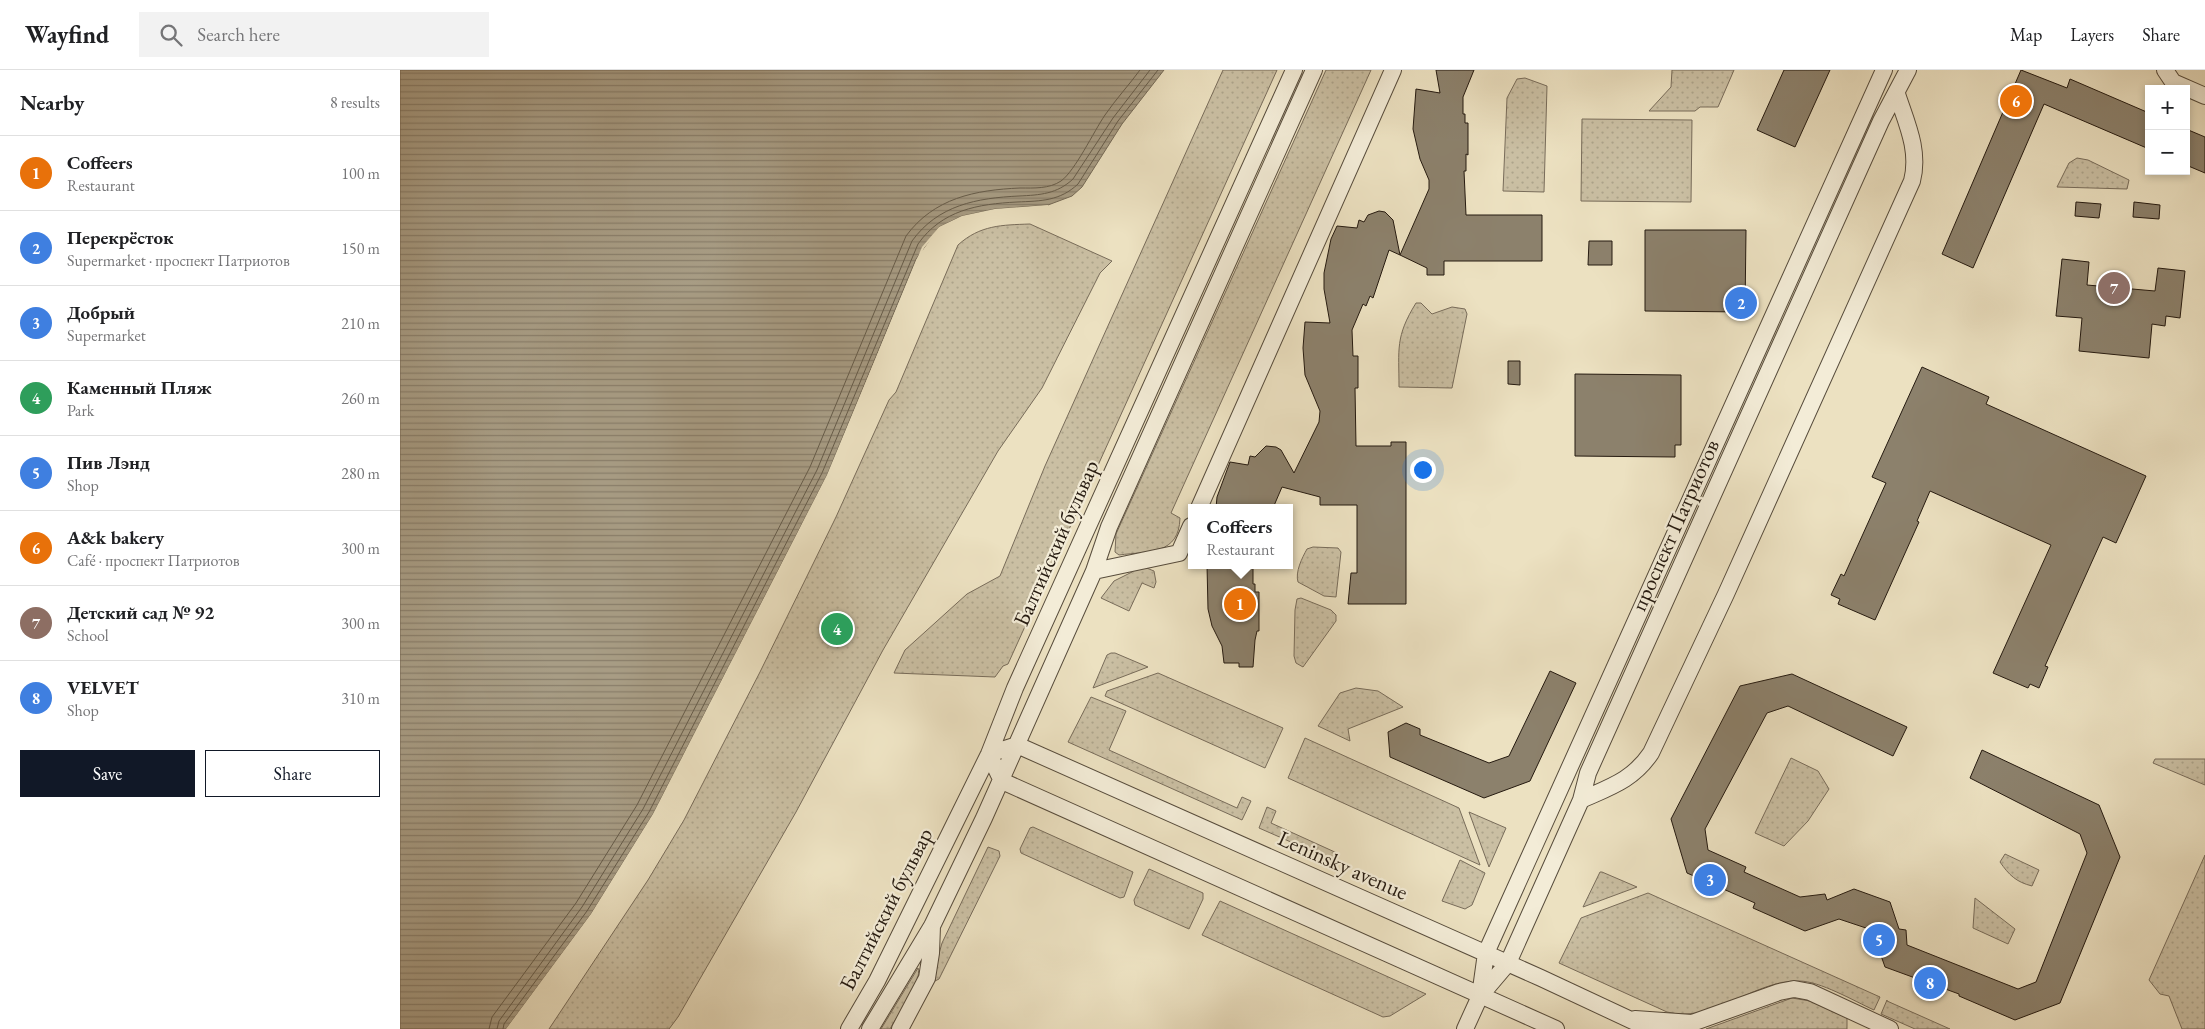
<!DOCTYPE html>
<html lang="en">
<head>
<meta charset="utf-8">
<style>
  body { margin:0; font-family:"EB Garamond",serif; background:#f2f2f2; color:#202124 }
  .controls { position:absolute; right:15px; top:15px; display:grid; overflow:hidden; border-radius:0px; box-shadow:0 2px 8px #0003 }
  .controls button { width:45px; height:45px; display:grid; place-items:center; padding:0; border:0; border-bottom:1px solid #e0e0e0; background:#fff; color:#202124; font:25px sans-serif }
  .you { position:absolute; left:1022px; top:399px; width:18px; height:18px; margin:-12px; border:4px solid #fff; border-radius:50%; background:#1a73e8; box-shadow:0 0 0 8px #1a73e833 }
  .badge { display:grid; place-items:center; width:32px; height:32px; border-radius:50%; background:#111827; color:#fff; font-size:16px; font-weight:700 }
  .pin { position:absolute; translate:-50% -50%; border:2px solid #fff; box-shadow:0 1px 5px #0006 }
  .popup { position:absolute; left:788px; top:434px; width:105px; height:65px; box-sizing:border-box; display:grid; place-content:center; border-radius:0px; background:#fff; filter:drop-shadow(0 1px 4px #0005); font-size:16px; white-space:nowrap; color:#757577 }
  .popup b { font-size:19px; color:#202124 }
  .popup::after { content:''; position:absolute; left:50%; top:100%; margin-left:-10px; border:10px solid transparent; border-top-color:#fff }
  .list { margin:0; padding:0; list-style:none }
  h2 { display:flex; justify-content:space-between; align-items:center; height:65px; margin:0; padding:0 20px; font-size:21px }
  h2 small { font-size:16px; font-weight:400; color:#757577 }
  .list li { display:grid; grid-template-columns:32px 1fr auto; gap:15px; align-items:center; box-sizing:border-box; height:75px; padding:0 20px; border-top:1px solid #e0e0e0 }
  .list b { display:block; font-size:19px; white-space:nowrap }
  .list p { margin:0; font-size:16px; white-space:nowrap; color:#757577 }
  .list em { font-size:16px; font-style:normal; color:#757577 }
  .actions { display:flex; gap:10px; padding:15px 20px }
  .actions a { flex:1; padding:11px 0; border:1px solid #111827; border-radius:0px; text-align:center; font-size:18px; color:#111827 }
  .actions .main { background:#111827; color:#fff }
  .icon { flex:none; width:28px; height:28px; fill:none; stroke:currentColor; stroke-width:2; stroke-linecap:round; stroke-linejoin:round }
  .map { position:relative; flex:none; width:1805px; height:959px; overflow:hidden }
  header { display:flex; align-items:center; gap:30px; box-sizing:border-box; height:70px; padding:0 25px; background:#fff; border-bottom:1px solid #e0e0e0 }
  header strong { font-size:24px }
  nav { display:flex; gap:28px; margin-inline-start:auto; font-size:18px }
  .search { width:350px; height:45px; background:#f2f2f2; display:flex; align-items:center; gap:12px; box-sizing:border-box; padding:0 18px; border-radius:0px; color:#757577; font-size:19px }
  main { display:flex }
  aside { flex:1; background:#fff }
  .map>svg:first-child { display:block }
  .green { fill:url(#green-dots); stroke:#786c5a }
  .water { fill:url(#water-rules); stroke:#746956 }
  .pier { fill:#ece1c1 }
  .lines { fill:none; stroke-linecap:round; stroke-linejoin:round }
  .shore { stroke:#665c4a; stroke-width:1 }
  .building { fill:#8c816c; stroke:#251a10 }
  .minor-casing { stroke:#574c3c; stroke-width:18 }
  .minor { stroke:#f3ecd7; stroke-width:16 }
  .labels { text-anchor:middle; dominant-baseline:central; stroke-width:4.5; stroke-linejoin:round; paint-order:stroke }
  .street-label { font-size:22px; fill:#251a10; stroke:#f3ecd7 }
</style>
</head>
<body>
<header>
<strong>Wayfind</strong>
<div class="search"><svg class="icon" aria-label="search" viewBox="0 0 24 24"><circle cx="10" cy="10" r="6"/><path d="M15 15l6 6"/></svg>Search here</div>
<nav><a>Map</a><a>Layers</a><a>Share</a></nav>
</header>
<main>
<aside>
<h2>Nearby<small>8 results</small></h2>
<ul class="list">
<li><span class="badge" style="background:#e8710a">1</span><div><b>Coffeers</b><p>Restaurant</p></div><em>100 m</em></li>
<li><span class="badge" style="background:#3f7fe0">2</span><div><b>Перекрёсток</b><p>Supermarket · проспект Патриотов</p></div><em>150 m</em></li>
<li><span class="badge" style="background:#3f7fe0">3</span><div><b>Добрый</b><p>Supermarket</p></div><em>210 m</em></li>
<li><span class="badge" style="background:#2e9e5b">4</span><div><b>Каменный Пляж</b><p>Park</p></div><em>260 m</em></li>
<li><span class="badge" style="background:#3f7fe0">5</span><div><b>Пив Лэнд</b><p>Shop</p></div><em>280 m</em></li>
<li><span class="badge" style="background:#e8710a">6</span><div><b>A&amp;k bakery</b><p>Café · проспект Патриотов</p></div><em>300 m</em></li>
<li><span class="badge" style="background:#8d6e63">7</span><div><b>Детский сад № 92</b><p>School</p></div><em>300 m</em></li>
<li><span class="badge" style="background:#3f7fe0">8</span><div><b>VELVET</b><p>Shop</p></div><em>310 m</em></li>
</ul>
<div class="actions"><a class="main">Save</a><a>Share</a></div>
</aside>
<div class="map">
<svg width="1805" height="959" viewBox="0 0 1805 959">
  <defs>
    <pattern id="green-dots" width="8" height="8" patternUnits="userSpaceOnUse" patternTransform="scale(1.25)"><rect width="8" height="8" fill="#cabfa3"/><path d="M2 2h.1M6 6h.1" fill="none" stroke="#ada48b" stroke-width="1.8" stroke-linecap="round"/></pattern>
    <pattern id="water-rules" width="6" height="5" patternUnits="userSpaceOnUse" patternTransform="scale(1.25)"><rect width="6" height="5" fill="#a89d85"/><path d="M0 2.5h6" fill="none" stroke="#897f6b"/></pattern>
  </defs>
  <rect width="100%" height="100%" fill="#ece1c1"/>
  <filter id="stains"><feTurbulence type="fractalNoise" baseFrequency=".004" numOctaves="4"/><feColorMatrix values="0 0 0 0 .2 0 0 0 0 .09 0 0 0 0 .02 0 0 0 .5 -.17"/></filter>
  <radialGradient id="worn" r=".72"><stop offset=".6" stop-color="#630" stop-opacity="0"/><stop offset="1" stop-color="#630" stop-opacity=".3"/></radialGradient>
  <path class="green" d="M823 0H877L608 594 603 596 595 607 494 603 505 580 567 524 600 506 645 396Z
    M926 0H971L771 443 780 448C779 485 749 481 719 485L715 482 716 464Z
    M1272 0H1334L1318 37H1300L1295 41H1249L1271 17Z
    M1125 8 1147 16 1144 122 1103 121 1107 28 1117 9Z
    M1182 49 1292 50 1291 132 1181 131Z
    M1677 88 1688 90 1729 110 1727 119 1657 117 1669 93Z
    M630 154 712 191 700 203 642 318 598 381 483 580 396 742 278 947 269 959H149L248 810 284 750 360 602 436 447 489 330 496 322 558 175C580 155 602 155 630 154Z
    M1016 233H1021L1032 244 1052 237 1065 239 1067 244 1052 318 999 317C999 279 995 267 1016 233Z
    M913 477 938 478 941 482 936 527 924 526 898 512C895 502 902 488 907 479Z
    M744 497 754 501 756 512 754 518 742 513 729 541 701 528 714 511 732 502V500Z
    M901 528 931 540 936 545V551L903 597 896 593 894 586 895 540 897 529Z
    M711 583H715L748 597 693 618 707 585Z
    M758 603 883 658 865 698 705 626 707 621Z
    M956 618 978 621 1003 637 948 659 950 671 918 656 940 623Z
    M691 627 726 641 709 680 837 738 842 727 851 731 842 750 668 672Z
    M905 668 1059 738 1080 795 888 708Z
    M1391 688 1418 701 1429 719 1408 751 1384 776 1355 763Z
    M1755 689H1805V715L1753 693Z
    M867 737 876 741 871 753 937 783 934 791 859 758Z
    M1069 742 1106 758 1089 797Z
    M633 757 733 802 724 827 720 828 621 783 620 779 630 758Z
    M588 777 599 781 600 786 539 909 535 911 537 891 542 873Z
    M1605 784 1639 800 1632 816C1616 812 1609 805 1600 792Z
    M1805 785V959H1782L1769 926 1760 924 1749 910Z
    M1060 790 1085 803 1072 835 1065 839 1042 831Z
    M749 799 803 823V829L789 859 735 835 734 830Z
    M1200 802H1202L1237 817 1183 837Z
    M1248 823 1480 927 1474 940C1454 931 1420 911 1399 911 1353 910 1314 954 1267 942L1159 893 1181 848Z
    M1575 828 1615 859 1608 874 1573 858Z
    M820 831 1026 924 990 946 983 947 802 865Z
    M518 898C523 910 497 946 490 959H481Z
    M1392 928 1410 931 1447 948V959H1306Z
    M1487 930V931L1550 959H1515L1481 944Z"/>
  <path class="water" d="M0 0H764L722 54 682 117 672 126 648 135 595 139 562 146 539 157 516 189 427 405 253 744 191 844 106 959H0Z"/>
  <path class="pier" d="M648 135 649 138 595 142 563 148 540 159 524 178 429 406 255 745 215 813 170 879 110 959H106L191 844 253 744 427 405 522 177 539 157 562 146 595 139Z"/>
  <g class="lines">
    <path class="shore" d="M89 959 92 947 176 833 237 735 410 397 506 166C534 128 575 120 620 118 634 118 649 119 661 111 675 101 694 61 705 45 716 29 729 15 740 0
      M97 959 99 951 182 837 243 739 417 400 512 171C538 135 577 128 619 126 640 125 657 124 673 109L713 48 750 0
      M103 959 104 954 187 841 249 742 422 403 518 174C542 140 578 134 617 132 641 131 660 131 678 114L718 51 758 0"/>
  </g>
  <path class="building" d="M1036 0H1074L1063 27V44H1065V53H1068V85L1066 84V101H1064L1066 145H1142V191H1044V205H1027V198L1000 185 1029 119V110L1020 89 1013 59 1016 19 1040 23Z
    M1384 0H1430L1395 77 1357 60Z
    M1621 0 1667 18 1670 9 1749 43V79L1644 34 1573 198 1542 184Z
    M1786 59 1805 67V103L1786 95Z
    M1676 132 1701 134 1699 148 1675 146Z
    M1734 132 1760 135 1759 149 1733 147Z
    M979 141 985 142 993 150 1000 185 989 180 973 228 970 226 966 236 963 234 952 260 953 286H958V318H955L956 376H991V372H1006V534H948L951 503H957V435H920V427L882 417 873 438H816L817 427 830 392 848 395 850 386 855 387 866 376 876 377 881 380 894 403 919 352 920 341 905 305 903 278 905 252 930 253 924 219V203L931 169 937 156 957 158 959 150 964 152 968 145Z
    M1245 160H1346L1345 242 1245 241Z
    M1189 171H1212V195H1188Z
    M1662 189 1689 192 1687 215 1755 221 1758 198 1785 201 1780 248 1766 246 1765 256 1752 254 1749 288 1679 281 1682 248 1656 246Z
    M1108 291H1120V315L1108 314Z
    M1522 297 1589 327 1586 334 1746 406 1716 473 1703 467 1645 596 1648 597 1639 618 1630 614 1628 618 1593 603 1651 475 1530 421 1517 451 1519 452 1475 550 1438 534 1440 529 1431 525 1441 504 1444 506 1486 413 1472 407Z
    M1175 304 1281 305V375H1275V387L1175 386Z
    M807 495H853V514H855V522H859V561H857L855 570 853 597H839V593H824L822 576 812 556 808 539Z
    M1150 601 1176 613 1130 711 1084 728 990 687 988 662 1006 653 1020 659V665L1089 693 1109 686Z
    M1392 604 1507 657 1493 686 1388 636 1367 643 1305 759 1308 780 1346 797 1344 802 1400 827 1425 824 1427 830 1454 819 1490 832 1499 859 1506 860 1507 875 1618 919 1636 912 1687 783 1680 764 1570 708 1582 680 1699 735 1720 787 1660 933 1615 950 1559 926V924L1485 897 1472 860 1439 849 1405 861 1353 838 1355 833 1287 803 1271 749 1340 616Z"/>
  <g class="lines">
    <defs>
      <path id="minor" d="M1765 0 1773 12 1805 26
        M799 438 993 0
        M694 501 779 483 791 456
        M1181 730C1210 717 1233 710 1251 683L1326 524 1512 111C1520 80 1506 52 1497 24
        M1080 926 1086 883 1484 0
        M1235 949 1292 953 1379 922 1394 919 1410 922 1490 959
        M449 959 477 911 589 684 615 618 894 0
        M470 959 532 856 584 748 694 501 709 457 914 0
        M500 959 527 908 531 883 532 856
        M1065 959 1080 926 1108 893 1181 730 1188 703 1481 51 1508 0
        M1156 959 602 711 589 684 617 675 1141 908 1250 959"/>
    </defs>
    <use href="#minor" class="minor-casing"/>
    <use href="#minor" class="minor"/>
  </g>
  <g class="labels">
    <g class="street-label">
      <text transform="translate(1275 455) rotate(-66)">проспект Патриотов</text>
      <text transform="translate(656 473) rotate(-66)">Балтийский бульвар</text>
      <text transform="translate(943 795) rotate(24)">Leninsky avenue</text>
      <text transform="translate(486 839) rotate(-63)">Балтийский бульвар</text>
    </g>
  </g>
  <rect width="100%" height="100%" filter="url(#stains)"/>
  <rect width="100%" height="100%" fill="url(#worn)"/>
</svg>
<div class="controls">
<button>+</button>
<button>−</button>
</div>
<div class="you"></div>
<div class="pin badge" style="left:840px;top:534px;background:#e8710a">1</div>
<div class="popup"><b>Coffeers</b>Restaurant</div>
<div class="pin badge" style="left:1341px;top:233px;background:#3f7fe0">2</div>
<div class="pin badge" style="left:1310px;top:810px;background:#3f7fe0">3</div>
<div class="pin badge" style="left:437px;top:559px;background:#2e9e5b">4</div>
<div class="pin badge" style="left:1479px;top:870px;background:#3f7fe0">5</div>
<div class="pin badge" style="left:1616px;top:31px;background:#e8710a">6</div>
<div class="pin badge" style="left:1714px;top:218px;background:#8d6e63">7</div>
<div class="pin badge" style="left:1530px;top:913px;background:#3f7fe0">8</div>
</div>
</main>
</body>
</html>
